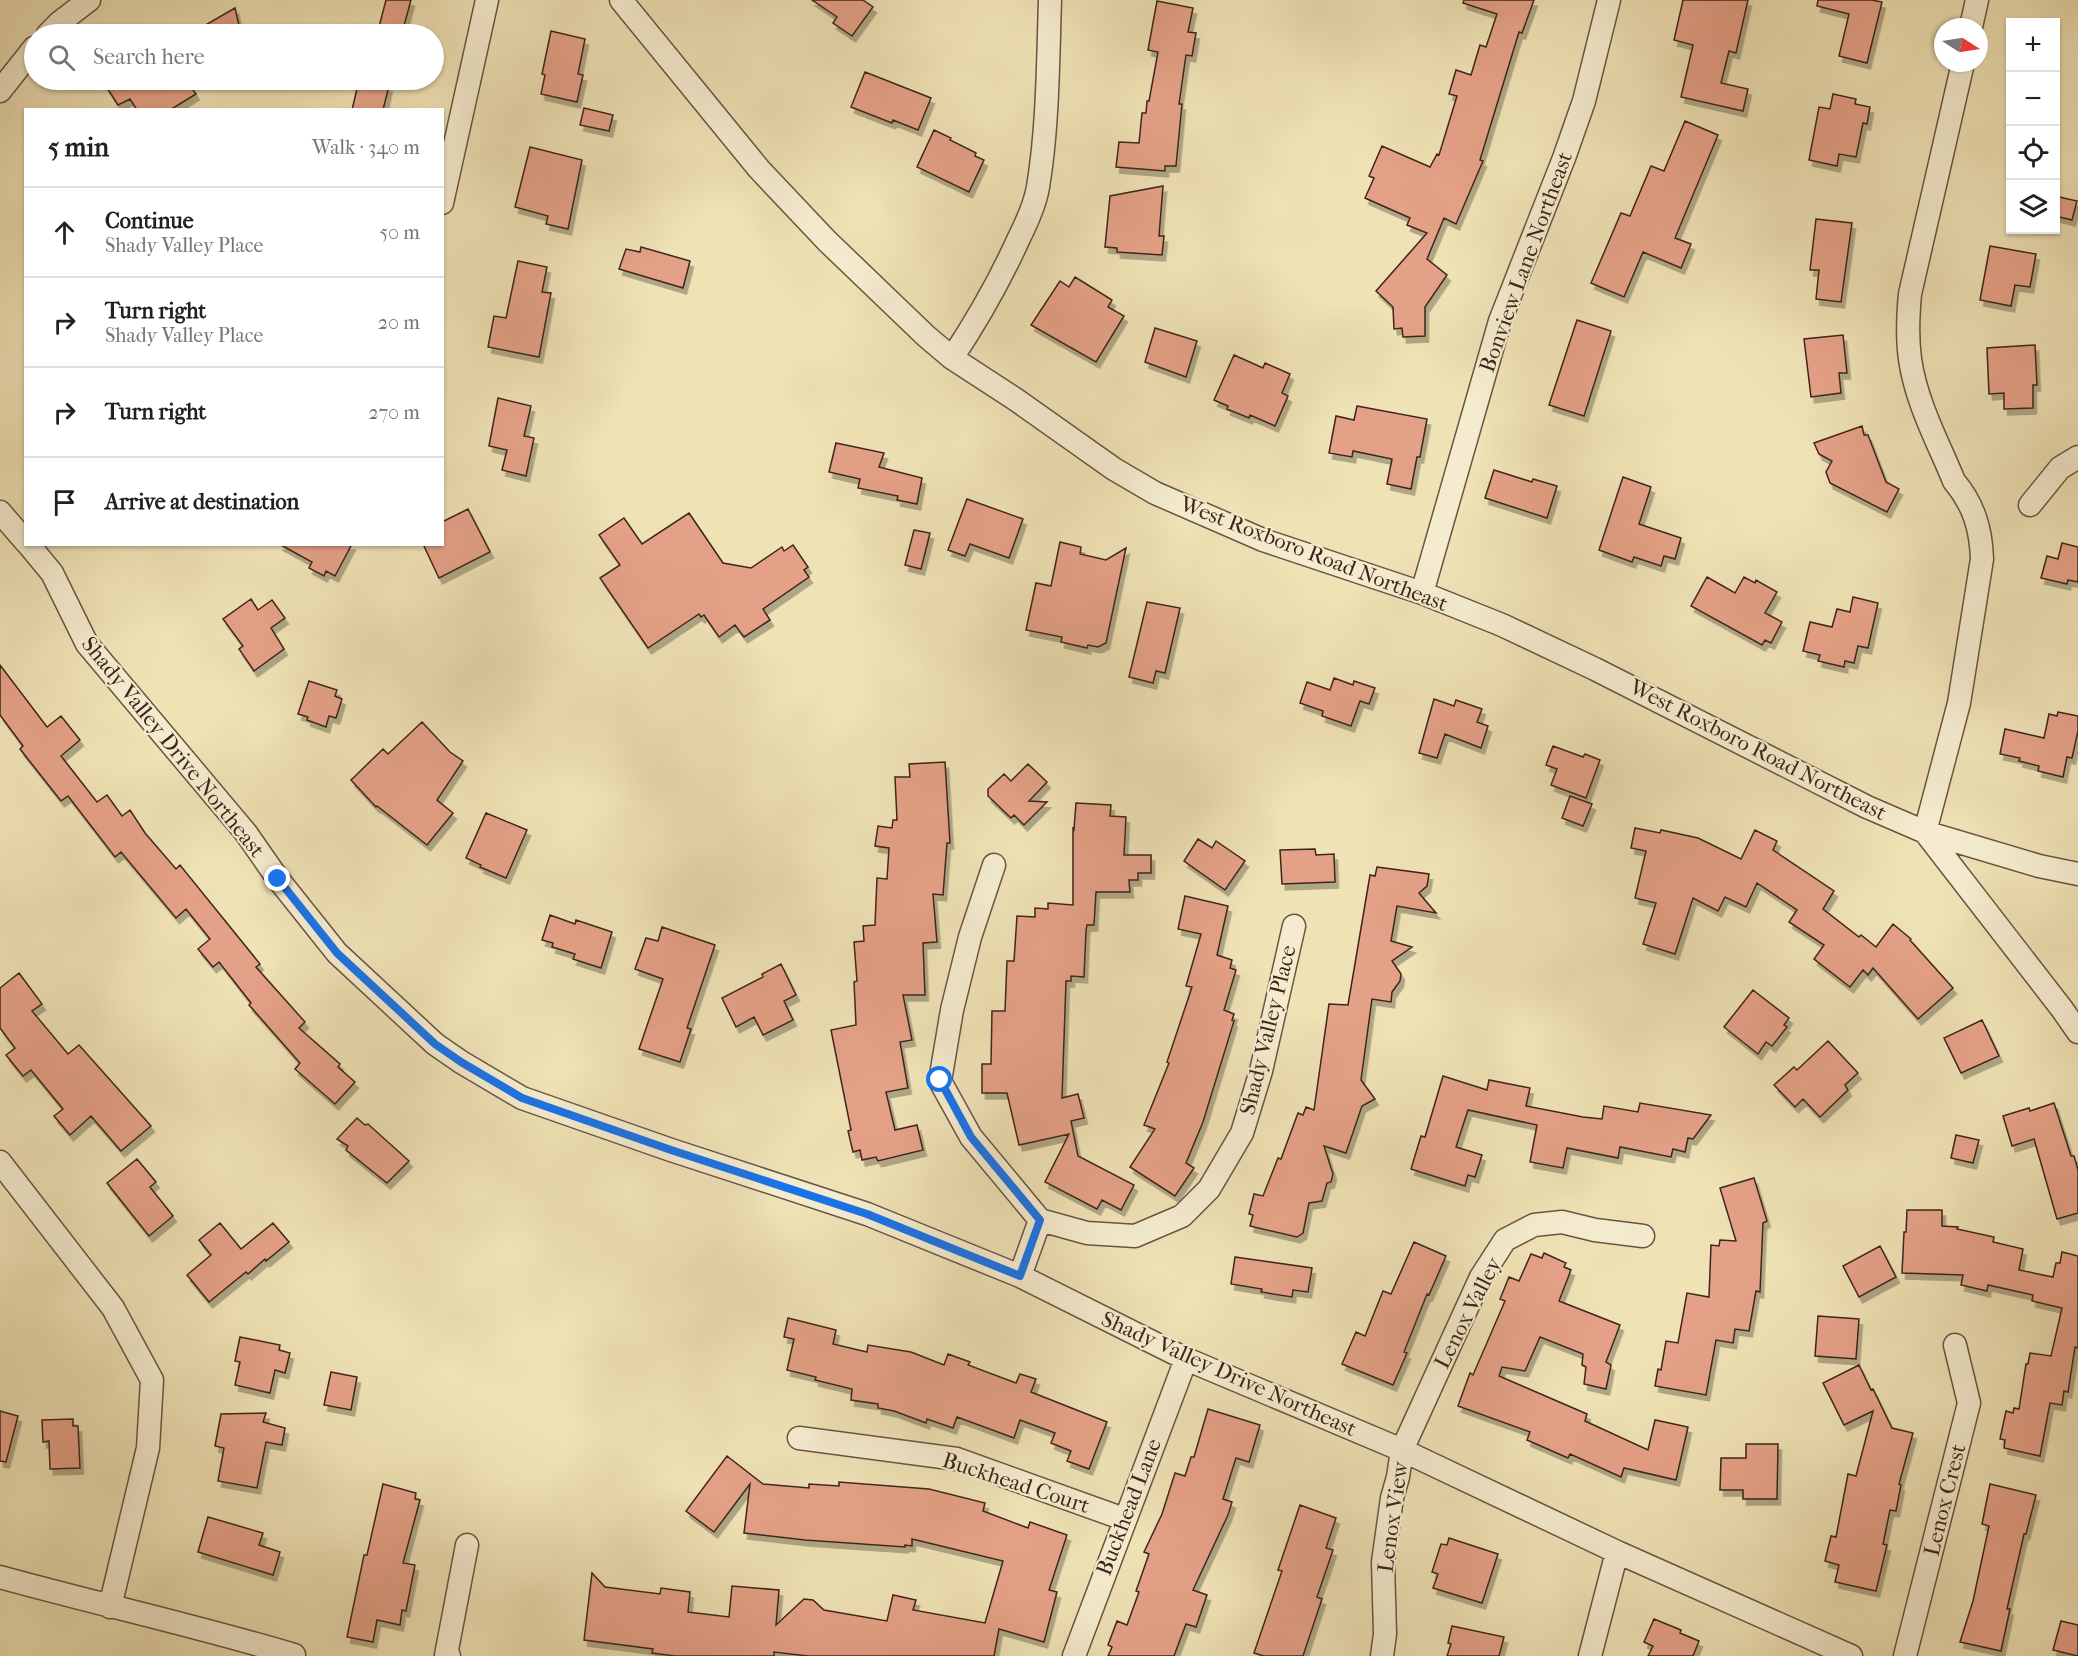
<!DOCTYPE html>
<html lang="en">
<head>
<meta charset="utf-8">
<style>
  body { margin:0; font-family:"IM FELL French Canon",serif; background:#f6f6f6; color:#202124 }
  .controls { position:absolute; right:18px; top:18px; display:grid; overflow:hidden; border-radius:0px; box-shadow:0 2px 4px #0004 }
  .controls button { width:54px; height:54px; display:grid; place-items:center; padding:0; border:0; border-bottom:2px solid #e0e0e0; background:#fff; color:#202124; font:30px sans-serif }
  .compass { position:absolute; left:1934px; top:18px; width:54px; height:54px; border-radius:50%; background:#fff; box-shadow:0 2px 4px #0004; rotate:102deg }
  .stop { position:absolute; width:18px; height:18px; margin:-14px; border:4px solid #1a73e8; border-radius:50%; background:#fff }
  .stop.end { background:#1a73e8; border-color:#fff; box-shadow:0 2px 6px #0008 }
  .list { margin:0; padding:0; list-style:none }
  h2 { display:flex; justify-content:space-between; align-items:center; height:78px; margin:0; padding:0 24px; font-size:26px }
  h2 small { font-size:20px; font-weight:400; color:#757577 }
  .list li { display:grid; grid-template-columns:39px 1fr auto; gap:18px; align-items:center; box-sizing:border-box; height:90px; padding:0 24px; border-top:2px solid #e0e0e0 }
  .list b { display:block; font-size:22px; white-space:nowrap }
  .list p { margin:0; font-size:20px; white-space:nowrap; color:#757577 }
  .list em { font-size:20px; font-style:normal; color:#757577 }
  .icon { flex:none; width:33px; height:33px; fill:none; stroke:currentColor; stroke-width:2; stroke-linecap:round; stroke-linejoin:round }
  .map { position:relative; flex:none; width:2078px; height:1656px; overflow:hidden }
  .search { position:absolute; background:#fff; box-shadow:0 2px 4px #0004; left:24px; top:24px; width:420px; height:66px; display:flex; align-items:center; gap:15px; box-sizing:border-box; padding:0 21px; border-radius:33px; color:#757577; font-size:22px }
  .panel { position:absolute; background:#fff; box-shadow:0 2px 4px #0004; left:24px; top:108px; width:420px; height:438px; border-radius:0px }
  .map>svg:first-child { display:block }
  .building { fill:#e5a187; stroke:#3d251b; stroke-width:1.5; filter:url(#shadow) }
  .lines { fill:none; stroke-linecap:round; stroke-linejoin:round }
  .street-casing { stroke:#6a5442; stroke-width:25 }
  .street { stroke:#f5eccf; stroke-width:22 }
  .route { stroke:#1a73e8; stroke-width:8 }
  .labels { text-anchor:middle; dominant-baseline:central; stroke-width:4.5; stroke-linejoin:round; paint-order:stroke }
  .street-label { font-size:22px; fill:#3d251b; stroke:#f5eccf }
</style>
</head>
<body>
<div class="map">
<svg width="2078" height="1656" viewBox="0 0 2078 1656">
  <defs>
    <filter id="shadow"><feDropShadow dx="3.5" dy="6" stdDeviation="0" flood-color="#0004"/></filter>
  </defs>
  <rect width="100%" height="100%" fill="#efe2b5"/>
  <filter id="stains"><feTurbulence type="fractalNoise" baseFrequency=".00333" numOctaves="4"/><feColorMatrix values="0 0 0 0 .2 0 0 0 0 .09 0 0 0 0 .02 0 0 0 .5 -.17"/></filter>
  <radialGradient id="worn" r=".72"><stop offset=".6" stop-color="#630" stop-opacity="0"/><stop offset="1" stop-color="#630" stop-opacity=".3"/></radialGradient>
  <path class="building" d="M386 0H411L402 33 379 27Z
    M812 0H863L873 7 852 36 833 23 837 17Z
    M1464 0H1534L1522 33 1519 32 1480 160 1483 161 1456 224 1444 218 1427 259 1447 275 1425 307V336L1403 337 1402 328 1394 329 1393 307 1376 291 1427 233 1407 225 1410 218 1365 198 1374 178 1369 176 1382 146 1430 167 1437 154 1439 155 1457 96 1449 94 1456 70 1471 75 1480 45 1486 47 1497 14 1463 3Z
    M1683 0H1748L1736 53 1729 51 1721 83 1748 89 1743 111 1681 97 1693 45 1674 40Z
    M1818 0H1872L1882 2 1867 63 1839 56 1849 14 1817 6Z
    M1157 1 1193 8 1188 32 1196 33 1192 56 1186 55 1179 104H1182L1176 166H1165V171L1116 167 1119 142 1139 143 1142 113H1146L1147 101H1149L1158 52 1148 50Z
    M235 8 241 34H190Z
    M551 31 585 39 578 74 583 75 577 102 541 94 545 75 542 74Z
    M865 72 931 98 918 130 893 120 892 123 851 107Z
    M102 80H186L196 94 170 110H137L130 99 118 105Z
    M359 80 389 86 383 110H352Z
    M1833 94 1856 99 1855 104 1870 107 1867 124 1863 123 1856 157 1839 154 1837 166 1809 160 1819 107 1830 109Z
    M584 108 613 115 609 131 580 125Z
    M1685 121 1718 135 1675 238 1691 244 1681 268 1643 252 1624 297 1591 283 1621 213 1630 216 1651 166 1664 171Z
    M934 130 951 138 950 140 976 153 975 156 984 160 969 192 917 167Z
    M530 147 582 160 568 229 546 224 548 216 515 207Z
    M1163 186 1159 236H1164L1162 255 1117 252V248L1105 247 1110 196Z
    M2055 196 2077 201 2072 220 2055 216Z
    M1816 219 1852 223 1841 302 1816 299 1819 270H1810Z
    M1990 246 2036 254 2030 287 2015 285 2011 306 1980 300Z
    M641 247 690 261 683 288 619 269 626 249 640 252Z
    M518 261 547 267 542 292 551 293 539 357 488 347 494 316 506 318Z
    M1075 277 1112 300 1108 307 1124 316 1096 362 1031 325 1060 281 1069 287Z
    M1577 320 1611 331 1584 416 1549 405Z
    M1155 328 1197 341 1186 377 1145 362Z
    M1843 335 1847 373H1839L1841 393 1811 397 1804 339Z
    M2035 345 2037 385H2033V408L2004 409V393L1989 394 1987 348Z
    M1234 355 1263 368 1265 363 1290 374 1282 393 1288 396 1275 426 1250 415 1249 418 1227 409 1228 406 1214 400Z
    M498 398 531 406 524 436 534 438 526 476 502 470 507 450 489 446Z
    M1357 406 1427 419 1420 457H1417L1411 489 1387 484 1392 459 1353 451 1352 457 1329 453 1336 416 1354 420Z
    M1862 426 1864 435H1868L1886 482 1899 489 1887 512 1830 483 1826 472 1832 461 1819 454 1814 443Z
    M836 443 884 453 879 467 922 478 917 504 897 500 898 496 858 488 860 479 829 472Z
    M1494 470 1532 482 1533 479 1557 486 1547 518 1485 498Z
    M1623 477 1651 487 1639 524 1681 538 1675 559 1664 556 1661 566 1634 557 1632 562 1599 550Z
    M967 499 1023 519 1009 558 970 544 965 556 948 550Z
    M468 509 490 552 439 578 423 544H442V522Z
    M689 513 723 563 751 568 782 547 784 551 793 545 808 567 804 570 809 577 763 609 770 620 744 637 735 625 719 637 704 615 701 617 699 614 648 648 600 578 620 565 599 535 624 518 642 544Z
    M914 530 930 533 921 569 905 565Z
    M1060 542 1081 547 1080 554 1106 560 1126 548 1106 643 1098 647 1088 645 1087 648 1061 642 1062 637 1026 630 1036 583 1051 586Z
    M2062 543 2078 547V582L2068 580 2067 584 2041 578 2047 556 2058 559Z
    M279 544H352L335 576 326 571 324 576 309 568 312 562Z
    M1707 577 1735 593 1744 577 1755 583 1756 580 1777 592 1765 613 1782 622 1771 643 1765 640 1762 645 1691 606Z
    M1853 597 1878 603 1868 648 1858 646 1854 663 1845 661 1844 667 1818 661 1820 655 1803 651 1810 622 1832 627 1837 609 1850 612Z
    M251 599 258 610 272 600 285 618 271 628 284 649 254 671 239 649 243 646 223 619Z
    M1147 602 1180 608 1165 673 1156 671 1153 683 1129 677Z
    M0 665 47 727 61 716 80 740 61 756 97 802 107 795 122 816 130 810 145 833 176 869 180 865 260 964 256 967 305 1022 299 1028 340 1064 338 1067 355 1082 335 1104 295 1069 300 1063 249 1005 251 1003 219 962 213 967 198 949 210 939 186 909 176 918 121 852 115 857 68 796 61 801 20 749 23 746 0 715Z
    M1334 678 1353 685 1354 681 1375 688 1369 704 1360 701 1351 726 1322 716 1323 711 1300 703 1307 682 1330 690Z
    M309 681 337 690 335 696 342 699 336 718 329 716 326 727 307 720 308 717 298 714Z
    M1434 699 1454 706 1456 700 1482 709 1477 722 1488 726 1481 748 1445 734 1437 758 1419 753Z
    M2058 712 2078 716V731L2072 758 2067 757 2063 777 2038 771 2039 766 2019 761 2020 758 2000 754 2005 729 2044 738 2049 714 2057 716Z
    M422 722 450 752 463 761 437 800 453 813 427 845 377 806 376 807 351 780 383 749 388 754Z
    M1553 746 1583 757 1585 754 1600 760 1586 798 1551 785 1557 769 1546 765Z
    M945 762 950 843H947L943 895 933 894 937 942 923 943 925 995H903L912 1040 900 1042 908 1088 886 1092 895 1130 917 1125 923 1150 878 1161 876 1157 862 1160 860 1150 853 1152 848 1131 851 1130 831 1030 856 1025 854 982 857 981 854 942 864 941 863 926 875 925 877 878 887 879 889 848 875 846 878 826 892 828 893 820H897L895 777H910L909 764Z
    M1028 764 1047 782 1029 801 1047 802 1024 825 1014 815 1011 818 988 796V789L1004 774 1011 781Z
    M1570 796 1592 804 1583 826 1562 818Z
    M1076 803 1111 805 1110 816 1126 817 1124 855H1151V873H1138V880H1129L1130 892H1096L1094 925H1087L1086 931 1084 977 1071 976V981H1066L1062 1098 1078 1094 1084 1118 1071 1121 1078 1156 1134 1185 1121 1210 1102 1200 1097 1209 1045 1182 1069 1134 1019 1145 1007 1093H982V1064H991L992 1011H1005L1007 961H1014L1017 916 1035 917V908L1048 909V903L1073 905V827L1074 829Z
    M486 813 527 830 506 878 480 867 481 865 466 858Z
    M1635 828 1660 833 1661 830 1698 838 1741 859 1755 830 1777 841 1773 850 1834 891 1823 909 1859 937 1861 935 1876 947 1893 924 1911 939 1910 940 1953 988 1918 1019 1873 968 1868 975 1863 970 1850 987 1814 959 1824 945 1789 922 1797 910 1757 883 1746 907 1725 897 1718 911 1693 898 1675 954 1643 944 1656 903 1635 898 1646 851 1631 848Z
    M1198 839 1212 848 1216 841 1245 861 1225 890 1184 861Z
    M1315 849 1316 855 1334 854 1335 882 1282 884 1280 850Z
    M1377 867 1429 874 1427 886 1419 893 1436 913 1397 906 1391 941 1412 947 1392 961 1401 974 1400 981 1392 992 1391 1002 1372 999 1361 1080 1375 1099 1362 1106 1346 1153 1324 1146 1333 1174 1331 1182 1327 1183 1322 1201 1309 1203 1303 1233 1297 1237 1250 1226 1253 1215 1249 1214 1254 1194 1263 1196 1278 1158 1281 1159 1298 1113 1303 1115 1306 1107 1314 1110 1329 1004 1348 1005 1370 875 1375 876Z
    M1185 896 1228 906 1217 955 1232 960 1230 968 1236 970 1224 1010 1234 1014 1232 1020 1234 1021 1203 1122 1186 1163 1194 1168 1175 1196 1130 1167 1155 1129 1144 1125 1169 1063 1167 1062 1192 987 1186 986 1201 934 1178 929Z
    M550 915 575 924 576 920 612 932 601 968 573 959 575 954 552 947 553 943 542 940Z
    M662 927 715 945 687 1028 691 1029 680 1062 639 1049 663 979 635 969 646 938 658 941Z
    M781 964 796 995 784 1001 793 1020 763 1035 754 1017 736 1027 722 998 763 977 762 974Z
    M19 973 42 1004 32 1011 68 1054 79 1045 151 1126 121 1151 91 1116 70 1135 54 1116 63 1109 31 1070 23 1076 6 1055 15 1048 0 1028V988Z
    M1753 990 1789 1018 1784 1025 1787 1027 1772 1046 1766 1042 1758 1054 1724 1027Z
    M1982 1020 1999 1056 1961 1073 1944 1038Z
    M1828 1041 1858 1073 1845 1085 1848 1090 1820 1117 1803 1099 1795 1107 1774 1085 1794 1067 1797 1070Z
    M1443 1076 1487 1090 1489 1080 1530 1088 1526 1106 1583 1117 1602 1119 1604 1106 1638 1112 1640 1103 1711 1115 1693 1139 1688 1138 1685 1152 1673 1149 1671 1157 1620 1147 1618 1158 1567 1148 1563 1168 1530 1162 1537 1125 1468 1110 1456 1147 1482 1155 1475 1177 1468 1175 1465 1186 1411 1169 1421 1136 1425 1137Z
    M2054 1103 2071 1156H2074L2078 1170V1213L2057 1219 2034 1139 2012 1146 2003 1116 2029 1108 2030 1111Z
    M357 1118 365 1125 368 1124 409 1161 387 1183 346 1150 348 1146 337 1139Z
    M1956 1135 1979 1140 1973 1163 1951 1158Z
    M137 1159 156 1182 150 1187 173 1216 149 1236 107 1183Z
    M1754 1178 1767 1221 1763 1223 1760 1292 1756 1291 1749 1331 1735 1329 1733 1343 1716 1340 1706 1395 1655 1386 1658 1369 1661 1370 1666 1341 1678 1343 1687 1293 1709 1297 1711 1245 1719 1246 1720 1240 1736 1241 1720 1188Z
    M1907 1210H1942V1226L1958 1227 1957 1229 1994 1237 1993 1242 2023 1249 2019 1270 2053 1277 2056 1263H2060L2062 1252 2078 1256V1348L2075 1347 2068 1392 2064 1391 2062 1405 2050 1403 2040 1456 2004 1448 2005 1440 2000 1439 2006 1411 2013 1413 2014 1408 2019 1409 2026 1364H2028L2030 1353 2051 1356 2062 1308 2032 1301 2033 1295 1988 1285 1987 1291 1961 1285 1963 1275 1902 1273 1904 1232H1906Z
    M220 1223 241 1249 273 1223 289 1242 266 1261 265 1259 248 1274 246 1272 209 1302 187 1275 211 1255 199 1240Z
    M1414 1242 1446 1256 1429 1295 1427 1294 1404 1352 1407 1353 1393 1385 1342 1364 1356 1332 1365 1336 1383 1291 1391 1294Z
    M1880 1246 1896 1277 1859 1297 1843 1266Z
    M1544 1253 1566 1263 1564 1267 1571 1270 1559 1301 1620 1325 1606 1362 1611 1365 1606 1389 1584 1384 1586 1367 1582 1365 1583 1354 1540 1337 1525 1371 1502 1367 1499 1376 1587 1414 1585 1421 1648 1450 1655 1420 1688 1427 1676 1480 1624 1468 1621 1477 1570 1454 1568 1458 1527 1440 1530 1432 1458 1406 1470 1373 1473 1375 1505 1301 1500 1299 1509 1277 1519 1281 1531 1254 1542 1258Z
    M1235 1257 1312 1268 1308 1292 1293 1290 1292 1297 1261 1292 1262 1289 1231 1284Z
    M1818 1316 1859 1319 1856 1359 1815 1356Z
    M788 1318 836 1330 833 1344 867 1352 868 1345 911 1352 944 1365 948 1354 970 1362 968 1365 1016 1383 1020 1374 1036 1379 1031 1392 1107 1422 1089 1469 1067 1461 1071 1451 1051 1443 1055 1433 1020 1420 1014 1438 957 1417 953 1428 927 1419 926 1423 894 1411 878 1408V1404L851 1400 852 1389 815 1380 816 1377 787 1370 794 1339 784 1337Z
    M240 1337 280 1345 279 1350 290 1353 285 1373 275 1370 270 1393 235 1385 240 1362 235 1361Z
    M1859 1365 1871 1390 1873 1389 1892 1428 1913 1433 1899 1484 1901 1485 1896 1511 1890 1510 1883 1544 1887 1545 1876 1591 1835 1582 1839 1565 1825 1561 1831 1536 1836 1537 1848 1474 1856 1476 1873 1411 1844 1425 1823 1383Z
    M331 1372 357 1377 351 1410 324 1405Z
    M1208 1409 1260 1425 1249 1462 1236 1458 1223 1499 1232 1502 1228 1515 1193 1590 1207 1595 1196 1627 1186 1624 1174 1656H1108L1112 1647 1108 1645 1117 1621 1127 1625 1139 1592 1136 1591 1149 1554 1144 1552 1162 1514 1175 1473 1185 1476 1191 1457H1194Z
    M0 1411 18 1416 6 1462 0 1461Z
    M266 1413 263 1422 285 1428 282 1445 266 1442 257 1488 218 1481 224 1448 215 1446 221 1414Z
    M73 1419V1426H78L80 1468 50 1469 49 1441 43 1442 42 1420Z
    M1746 1444H1778L1777 1499H1743V1490H1720L1721 1458H1746Z
    M727 1456 763 1484 809 1488V1484L839 1486V1482L929 1489 985 1503 983 1511 1028 1528 1030 1522 1067 1535 1049 1590 1057 1592 1044 1642 999 1629 994 1656H808L774 1652V1656H675L652 1653 653 1649 584 1640 592 1573 605 1587 660 1594 661 1588 690 1592 688 1612 729 1617 732 1586 779 1590 776 1625 804 1599 813 1600 824 1610 887 1621 893 1595 916 1600 913 1610 985 1623 1003 1561 912 1539V1546L905 1545V1547L805 1540 744 1533 750 1484 714 1532 686 1511Z
    M383 1484 416 1493 415 1499 420 1500 403 1563 415 1565 406 1611 402 1610 400 1625 377 1620 373 1642 347 1637 364 1555H367Z
    M1990 1484 2036 1495 2026 1534H2024L2007 1609H2010L2001 1651 1960 1642 1973 1601 1989 1526 1982 1524Z
    M1300 1505 1336 1518 1326 1548 1333 1550 1317 1597 1322 1599 1303 1656H1264L1254 1653 1282 1571 1278 1570Z
    M208 1517 263 1533 259 1545 280 1552 273 1575 198 1552Z
    M1449 1538 1498 1554 1482 1603 1433 1588 1438 1574 1432 1572 1441 1544 1447 1545Z
    M1654 1619 1681 1630 1680 1633 1699 1641 1693 1656H1648L1653 1646 1644 1642Z
    M2061 1621 2078 1625V1656L2053 1650Z
    M1452 1626 1504 1637 1499 1656H1447L1451 1644 1448 1643Z"/>
  <g class="lines">
    <defs>
      <path id="street" d="M621 0 759 169 827 241 926 336 952 358 1015 399 1114 469 1155 493 1263 540 1422 593 1502 625 1595 669 1867 807 1925 832 2039 866 2078 874
        M1971 27 1977 0
        M48 34 59 23 89 0
        M1963 63 1910 294C1908 315 1907 337 1910 359 1916 402 1938 442 1954 481 1974 505 1981 529 1982 559L1959 703 1925 832 2062 1009 2078 1032
        M0 91 34 48
        M442 203 487 0
        M952 358C978 319 1000 280 1019 238 1027 222 1035 205 1038 187 1048 127 1048 61 1050 0
        M2030 505 2060 468 2078 457
        M0 512 26 542
        M28 544 52 573 87 644 246 833 278 879 337 953 435 1044 461 1062 522 1098 671 1150 867 1214 1020 1276 1186 1359 1402 1450 1617 1552 1851 1656
        M1422 593 1500 321 1564 158 1584 101 1609 0
        M994 865 970 937 952 1010 940 1081 971 1137 1040 1220 1087 1233 1135 1236 1182 1216 1209 1189 1242 1133 1261 1071 1294 926
        M0 1162 113 1308 152 1380 148 1448 110 1607
        M1020 1276 1040 1220
        M799 1438 957 1459 1124 1519
        M0 1577C98 1604 197 1626 294 1655
        M449 1656 446 1655 467 1545
        M1074 1656 1186 1359
        M1382 1656 1385 1634 1383 1562 1392 1498 1398 1477 1402 1450 1481 1277 1505 1240 1534 1225 1562 1222 1595 1230 1643 1236
        M1590 1656 1617 1552
        M1905 1656 1969 1403 1955 1345"/>
    </defs>
    <use href="#street" class="street-casing"/>
    <use href="#street" class="street"/>
  </g>
  <g class="lines">
    <path class="route" d="M278 879 337 953 435 1044 461 1062 522 1098 671 1150 867 1214 1020 1276 1040 1220 971 1137 940 1080"/>
  </g>
  <g class="labels">
    <g class="street-label">
      <text transform="translate(1526 262) rotate(-70)">Bonview Lane Northeast</text>
      <text transform="translate(1314 554) rotate(21)">West Roxboro Road Northeast</text>
      <text transform="translate(173 747) rotate(51)">Shady Valley Drive Northeast</text>
      <text transform="translate(1758 750) rotate(27)">West Roxboro Road Northeast</text>
      <text transform="translate(1268 1030) rotate(-76)">Shady Valley Place</text>
      <text transform="translate(1468 1313) rotate(-63)">Lenox Valley</text>
      <text transform="translate(1229 1374) rotate(24)">Shady Valley Drive Northeast</text>
      <text transform="translate(1016 1483) rotate(18)">Buckhead Court</text>
      <text transform="translate(1945 1500) rotate(-76)">Lenox Crest</text>
      <text transform="translate(1129 1507) rotate(-69)">Buckhead Lane</text>
      <text transform="translate(1393 1517) rotate(-82)">Lenox View</text>
    </g>
  </g>
  <rect width="100%" height="100%" filter="url(#stains)"/>
  <rect width="100%" height="100%" fill="url(#worn)"/>
</svg>
<div class="controls">
<button>+</button>
<button>−</button>
<button><svg class="icon" aria-label="locate" viewBox="0 0 24 24"><circle cx="12" cy="12" r="6"/><path d="M12 2v4M12 18v4M2 12h4M18 12h4"/></svg></button>
<button><svg class="icon" aria-label="layers" viewBox="0 0 24 24"><path d="M12 4l9 5-9 5-9-5zM3 14l9 5 9-5"/></svg></button>
</div>
<svg class="compass" viewBox="-18 -18 36 36"><path d="M0-13l5 13h-10z" fill="#e53935"/><path d="M0 13l5-13h-10z" fill="#757577"/></svg>
<div class="stop" style="left:940px;top:1080px"></div>
<div class="stop end" style="left:278px;top:879px"></div>
<div class="search"><svg class="icon" aria-label="search" viewBox="0 0 24 24"><circle cx="10" cy="10" r="6"/><path d="M15 15l6 6"/></svg>Search here</div>
<section class="panel">
<h2>5 min<small>Walk · 340 m</small></h2>
<ul class="list">
<li><svg class="icon" aria-label="ahead" viewBox="0 0 24 24"><path d="M12 20V5M6 11l6-6 6 6"/></svg><div><b>Continue</b><p>Shady Valley Place</p></div><em>50 m</em></li>
<li><svg class="icon" aria-label="right" viewBox="0 0 24 24"><path d="M7 20v-9h11M14 6l5 5-5 5"/></svg><div><b>Turn right</b><p>Shady Valley Place</p></div><em>20 m</em></li>
<li><svg class="icon" aria-label="right" viewBox="0 0 24 24"><path d="M7 20v-9h11M14 6l5 5-5 5"/></svg><div><b>Turn right</b></div><em>270 m</em></li>
<li><svg class="icon" aria-label="arrive" viewBox="0 0 24 24"><path d="M6 21V4h12l-3 4 3 4H6"/></svg><div><b>Arrive at destination</b></div></li>
</ul>
</section>
</div>
</body>
</html>
